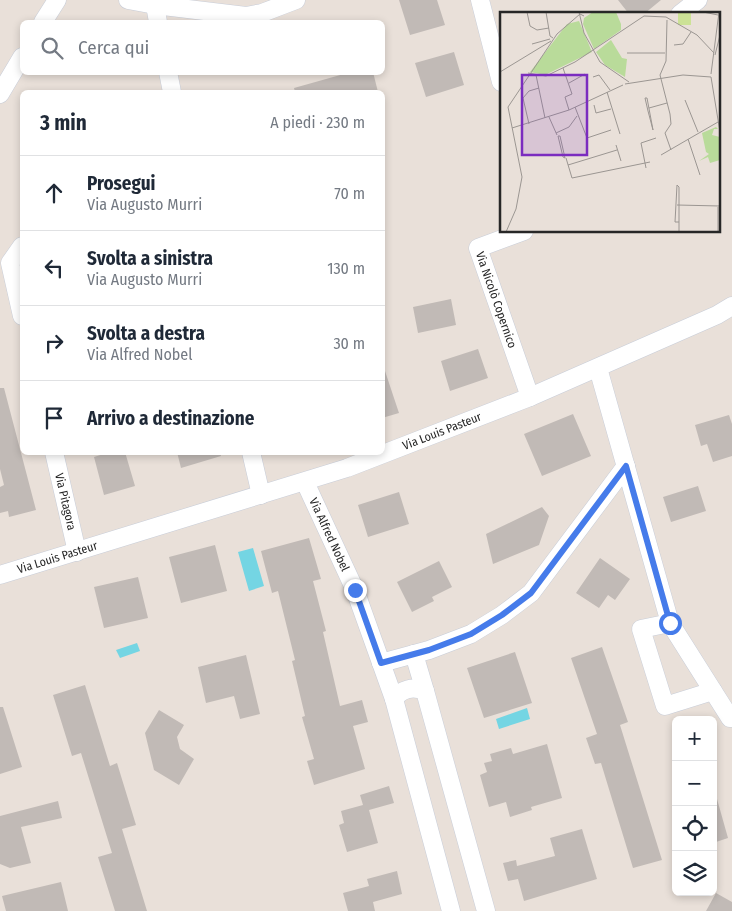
<!DOCTYPE html>
<html lang="it">
<head>
<meta charset="utf-8">
<style>
  body { margin:0; font-family:"Fira Sans Condensed",sans-serif; background:#f6f6f7; color:#1f2937 }
  .controls { position:absolute; right:15px; bottom:15px; display:grid; overflow:hidden; border-radius:8px; box-shadow:0 2px 8px #0003 }
  .controls button { width:45px; height:45px; display:grid; place-items:center; padding:0; border:0; border-bottom:1px solid #e0e1e3; background:#fff; color:#1f2937; font:25px sans-serif }
  .stop { position:absolute; width:15px; height:15px; margin:-11px; border:4px solid #457bea; border-radius:50%; background:#fff }
  .stop.end { background:#457bea; border-color:#fff; box-shadow:0 1px 5px #0008 }
  .list { margin:0; padding:0; list-style:none }
  h2 { display:flex; justify-content:space-between; align-items:center; height:65px; margin:0; padding:0 20px; font-size:21px }
  h2 small { font-size:16px; font-weight:400; color:#747a83 }
  .list li { display:grid; grid-template-columns:32px 1fr auto; gap:15px; align-items:center; box-sizing:border-box; height:75px; padding:0 20px; border-top:1px solid #e0e1e3 }
  .list b { display:block; font-size:19px; white-space:nowrap }
  .list p { margin:0; font-size:16px; white-space:nowrap; color:#747a83 }
  .list em { font-size:16px; font-style:normal; color:#747a83 }
  .icon { flex:none; width:28px; height:28px; fill:none; stroke:currentColor; stroke-width:2; stroke-linecap:round; stroke-linejoin:round }
  .map { position:relative; flex:none; width:732px; height:911px; overflow:hidden }
  .search { position:absolute; background:#fff; box-shadow:0 2px 8px #0003; left:20px; top:20px; width:365px; height:55px; display:flex; align-items:center; gap:12px; box-sizing:border-box; padding:0 18px; border-radius:8px; color:#747a83; font-size:19px }
  .panel { position:absolute; background:#fff; box-shadow:0 2px 8px #0003; left:20px; top:90px; width:365px; height:365px; border-radius:8px }
  .map>svg:first-child { display:block }
  .water { fill:#74d5e3 }
  .building { fill:#c1bab6 }
  .lines { fill:none; stroke-linecap:round; stroke-linejoin:round }
  .street-casing { stroke:#c8cdd8; stroke-width:19 }
  .street { stroke:#fff; stroke-width:18 }
  .route { stroke:#457bea; stroke-width:6 }
  .labels { text-anchor:middle; dominant-baseline:central; stroke-width:5; stroke-linejoin:round; paint-order:stroke }
  .street-label { font-size:12px; fill:#272727; stroke:#fff }
  .inset-road { fill:none; stroke:#9b9692; stroke-width:1 }
  .view { fill:#7b2cbf; fill-opacity:0.15; stroke:#7b2cbf; stroke-width:2.5 }
  .inset-edge { fill:none; stroke:#272727; stroke-width:2.5 }
</style>
</head>
<body>
<div class="map">
<svg width="732" height="911" viewBox="0 0 732 911">
  <rect width="100%" height="100%" fill="#e9e0d9"/>
  <path class="water" d="M253 548 264 586 249 591 238 552Z
    M137 643 140 651 120 658 116 650Z
    M527 708 530 719 499 729 496 719Z"/>
  <path class="building" d="M399 0H437L445 25 410 35Z
    M618 0H661L644 14H629Z
    M454 52 464 85 426 97 415 63Z
    M351 72H373L378 92H295L294 88Z
    M451 299 456 325 418 333 413 307Z
    M478 349 488 378 450 391 441 361Z
    M385 371 399 413 382 418V372Z
    M0 388H4L36 510 9 517 8 511 0 513V487L4 485 0 469Z
    M573 414 591 456 542 476 524 434Z
    M729 415 732 424V456L713 462 707 444 701 446 695 425Z
    M110 452H125L135 486 104 495 94 457Z
    M177 452H220L221 456 181 468Z
    M698 486 706 511 671 522 663 497Z
    M399 492 409 524 368 537 358 505Z
    M542 507 549 516 539 545 493 564 486 534Z
    M309 538 321 579 313 581 326 631 323 632 340 706 362 700 368 722 353 726 365 769 314 785 307 761 314 759 302 717 305 716 292 661 295 660 278 591 272 593 261 551Z
    M215 545 227 591 181 603 169 557Z
    M600 558 630 579 615 600 608 595 599 608 576 593Z
    M439 561 452 587 432 597 434 601 412 612 397 582Z
    M138 577 148 618 104 628 94 587Z
    M602 647 628 722 620 725 662 860 633 868 601 763 595 764 586 738 597 734 571 658Z
    M515 652 532 703 484 718 467 668Z
    M246 655 260 714 240 719 234 696 206 703 198 667Z
    M85 685 110 766 117 763 136 825 122 829 147 911H115L98 857 112 853 81 753 72 756 53 695Z
    M0 707H3L22 767 0 774Z
    M159 710 184 725 177 737 180 749 194 759 179 785 154 770 145 733Z
    M547 744 562 798 531 807 532 810 510 817 506 802 489 807 480 775 487 772 484 763 492 761 490 754 511 748 513 754Z
    M389 786 394 803 369 810 378 843 347 852 339 825 344 823 341 811 363 805 360 795Z
    M717 799 728 838 713 843V800Z
    M58 801 62 818 21 827 31 863 10 868 0 864V816Z
    M582 829 597 879 524 901 518 879 508 881 503 863 516 860 517 866 555 856 550 838Z
    M397 871 402 894 373 902 375 911H348L343 893 369 886 367 879Z
    M61 882 68 911H6L2 896Z
    M716 893 732 902V911H706Z"/>
  <g class="lines">
    <defs>
      <g id="street">
        <path d="M128 0 155 5 246 16 262 13 296 0"/>
        <path d="M480 0 501 82"/>
        <path d="M155 5 158 22"/>
        <path d="M680 14 698 0"/>
        <path d="M43 22 57 0"/>
        <path d="M168 72 172 92"/>
        <path d="M0 94 22 57"/>
        <path id="s1" d="M524 231 478 248 530 397"/>
        <path d="M22 246 10 263 22 316"/>
        <path d="M598 368 670 623 730 718H732"/>
        <path id="s2" d="M54 452 77 552"/>
        <path d="M251 452 261 495"/>
        <path id="s3" d="M305 482 355 590 394 699"/>
        <path id="s4" d="M0 575 347 468 530 397 717 315 732 306"/>
        <path d="M670 623 641 629 665 706 713 691"/>
        <path d="M414 654 425 691"/>
        <path d="M381 663 429 650 471 634 502 615 531 593 626 466"/>
        <path d="M451 911 394 699C401 689 413 686 425 691L486 911"/>
      </g>
    </defs>
    <use href="#street" class="street-casing"/>
    <use href="#street" class="street"/>
  </g>
  <g class="lines">
    <path class="route" d="M355 590 381 663 429 650 471 634 502 615 531 593 626 466 670 623"/>
  </g>
  <g class="labels">
    <g class="street-label">
      <text stroke="none"><textPath href="#s1" startOffset="104">Via Nicolò Copernico</textPath></text>
      <text stroke="none"><textPath href="#s4" startOffset="465">Via Louis Pasteur</textPath></text>
      <text stroke="none"><textPath href="#s2" startOffset="51">Via Pitagora</textPath></text>
      <text stroke="none"><textPath href="#s3" startOffset="58">Via Alfred Nobel</textPath></text>
      <text stroke="none"><textPath href="#s4" startOffset="60">Via Louis Pasteur</textPath></text>
    </g>
  </g>
  <g transform="translate(500 12)">
    <rect width="220" height="220" fill="#e9e0d9"/>
    <path d="M93 0H116L121 12V18L94 37 83 12 84 6ZM79 9 92 40 45 63 30 60 67 12ZM111 28 122 46 127 47 125 65 105 53 96 40ZM216 115 218 117H214L212 123 220 125V148L210 151 208 145 199 149 209 142 206 140 202 121Z" fill="#b9db9a"/>
    <path d="M178 0H191V13H178Z" fill="#cce296"/>
    <path class="inset-road" d="M27 0 30 14 37 18 49 16M46 0 50 24 53 26M79 0 84 21 100 50 129 70M203 0 218 3M167 8 166 49 160 63 170 102 171 112 165 121 171 138M32 32 50 27M174 33 183 32 191 20M127 41H165M215 43 220 23M63 56 72 82 65 85 69 98M0 60 51 29M28 61 46 64 75 50 144 4 166 5 197 23 214 41M211 62 219 0M36 63 45 106M93 65 99 63 110 78M69 71 85 62M125 72 183 63 211 65 220 120M107 80 120 122M145 86H147L153 118 148 99ZM185 88 198 120M94 93 96 101 111 97M75 95 87 126 111 118M149 96 167 91M49 105 57 123M29 112 23 86 29 79 39 76M12 116 69 98 123 73M56 121 69 115 77 104M58 124H60L65 146 63 145ZM188 127 200 163M116 133 121 149M161 143 218 110M66 146 72 166 150 150M68 153 117 138M146 156 141 131 156 126M177 193 220 194M179 210H175L177 173 179 175V220M6 220 16 197 22 165 8 95 57 22 80 2 84 4M218 220V195"/>
    <path class="view" d="M22 63H87V143H22Z"/>
    <rect width="220" height="220" class="inset-edge"/>
  </g>
</svg>
<div class="controls">
<button>+</button>
<button>−</button>
<button><svg class="icon" aria-label="locate" viewBox="0 0 24 24"><circle cx="12" cy="12" r="6"/><path d="M12 2v4M12 18v4M2 12h4M18 12h4"/></svg></button>
<button><svg class="icon" aria-label="layers" viewBox="0 0 24 24"><path d="M12 4l9 5-9 5-9-5zM3 14l9 5 9-5"/></svg></button>
</div>
<div class="stop" style="left:670px;top:623px"></div>
<div class="stop end" style="left:355px;top:590px"></div>
<div class="search"><svg class="icon" aria-label="search" viewBox="0 0 24 24"><circle cx="10" cy="10" r="6"/><path d="M15 15l6 6"/></svg>Cerca qui</div>
<section class="panel">
<h2>3 min<small>A piedi · 230 m</small></h2>
<ul class="list">
<li><svg class="icon" aria-label="ahead" viewBox="0 0 24 24"><path d="M12 20V5M6 11l6-6 6 6"/></svg><div><b>Prosegui</b><p>Via Augusto Murri</p></div><em>70 m</em></li>
<li><svg class="icon" aria-label="left" viewBox="0 0 24 24"><path d="M17 20v-9H6M10 6l-5 5 5 5"/></svg><div><b>Svolta a sinistra</b><p>Via Augusto Murri</p></div><em>130 m</em></li>
<li><svg class="icon" aria-label="right" viewBox="0 0 24 24"><path d="M7 20v-9h11M14 6l5 5-5 5"/></svg><div><b>Svolta a destra</b><p>Via Alfred Nobel</p></div><em>30 m</em></li>
<li><svg class="icon" aria-label="arrive" viewBox="0 0 24 24"><path d="M6 21V4h12l-3 4 3 4H6"/></svg><div><b>Arrivo a destinazione</b></div></li>
</ul>
</section>
</div>
</body>
</html>
